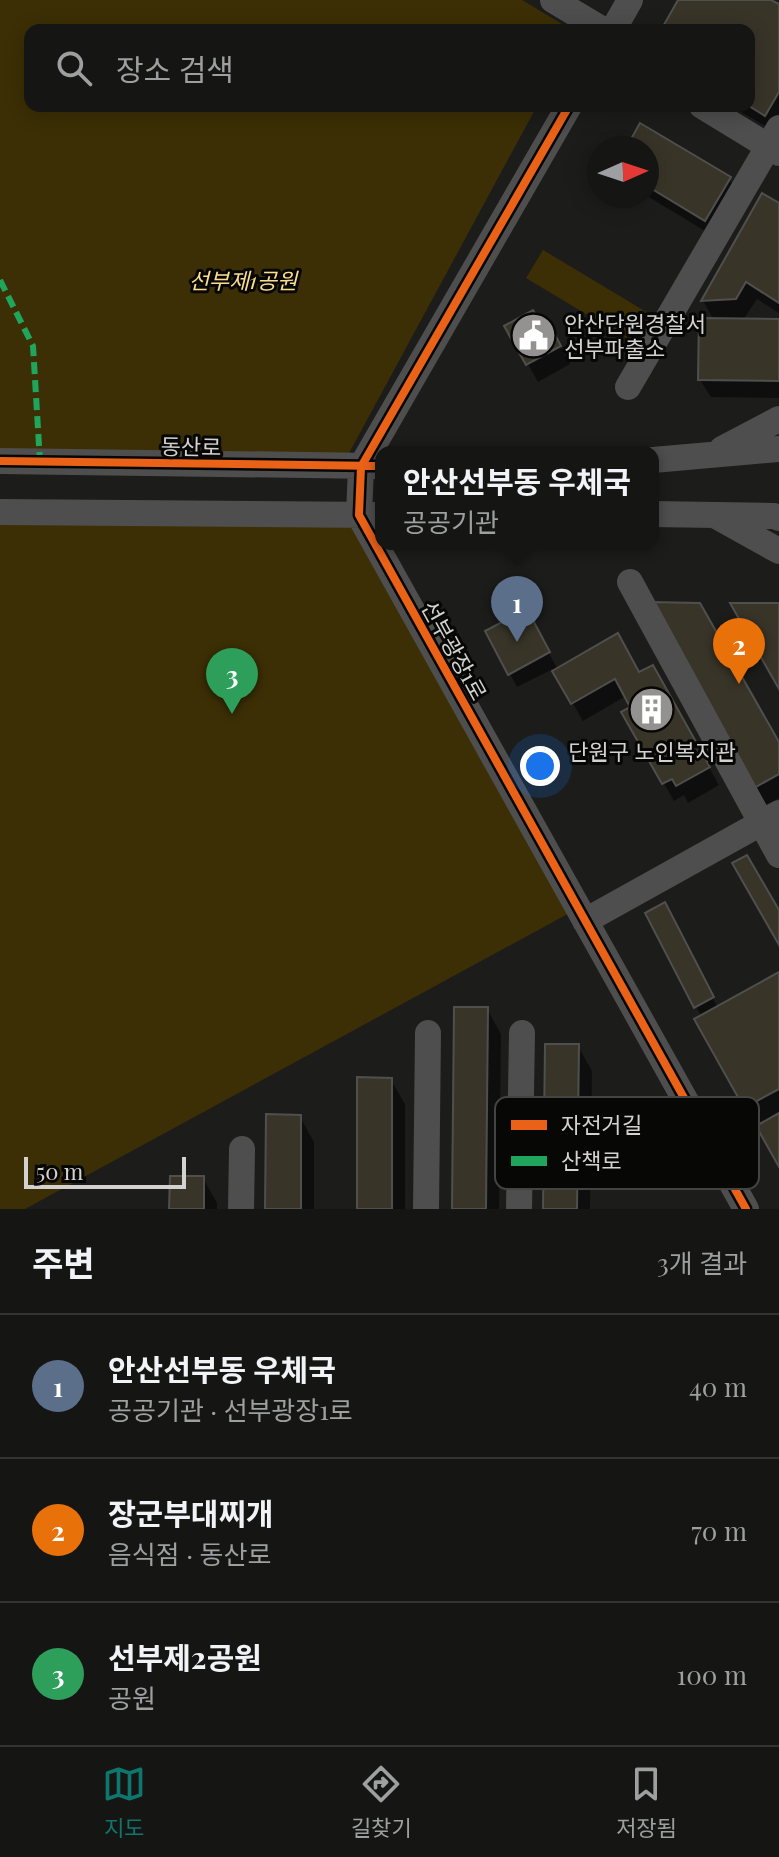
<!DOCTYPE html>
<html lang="ko">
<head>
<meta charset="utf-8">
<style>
  body { margin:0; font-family:"Playfair Display","Noto Sans KR",serif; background:#222; color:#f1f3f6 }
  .compass { position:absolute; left:587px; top:136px; width:72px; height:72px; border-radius:50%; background:#151514; box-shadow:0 4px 20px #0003; rotate:87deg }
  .scale { position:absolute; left:24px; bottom:20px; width:162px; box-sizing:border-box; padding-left:8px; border:4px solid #d3d2d0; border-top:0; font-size:22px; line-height:28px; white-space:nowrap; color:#d3d2d0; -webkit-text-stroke:6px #070706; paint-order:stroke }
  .you { position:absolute; left:540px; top:766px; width:28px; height:28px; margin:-20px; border:6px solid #fff; border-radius:50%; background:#1a73e8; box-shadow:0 0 0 12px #1a73e833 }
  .badge { display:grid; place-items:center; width:52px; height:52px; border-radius:50%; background:#0f766e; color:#fff; font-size:26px; font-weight:700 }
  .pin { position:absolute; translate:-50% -66px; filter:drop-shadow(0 2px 4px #0008) }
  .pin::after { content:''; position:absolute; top:42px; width:28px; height:24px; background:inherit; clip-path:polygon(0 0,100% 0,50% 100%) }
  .popup { position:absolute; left:375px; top:446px; width:284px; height:104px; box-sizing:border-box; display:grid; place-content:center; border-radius:16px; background:#151514; filter:drop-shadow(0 2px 6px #0005); font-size:26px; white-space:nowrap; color:#9d9fa0 }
  .popup b { font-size:30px; color:#f1f3f6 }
  .popup::after { content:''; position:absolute; left:50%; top:100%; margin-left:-16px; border:16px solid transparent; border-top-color:#151514 }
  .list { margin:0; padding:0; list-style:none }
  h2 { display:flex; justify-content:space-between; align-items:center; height:104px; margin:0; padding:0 32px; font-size:34px }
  h2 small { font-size:26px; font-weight:400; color:#9d9fa0 }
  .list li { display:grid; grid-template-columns:52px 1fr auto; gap:24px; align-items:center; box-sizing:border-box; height:144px; padding:0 32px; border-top:2px solid #343434 }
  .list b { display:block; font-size:30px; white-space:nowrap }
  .list p { margin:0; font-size:26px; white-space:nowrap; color:#9d9fa0 }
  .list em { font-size:26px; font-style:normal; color:#9d9fa0 }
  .icon { flex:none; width:44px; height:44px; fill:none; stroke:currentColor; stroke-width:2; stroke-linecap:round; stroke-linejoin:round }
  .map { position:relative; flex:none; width:779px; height:1209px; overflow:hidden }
  .search { position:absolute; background:#151514; box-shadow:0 4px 20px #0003; left:24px; right:24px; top:24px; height:88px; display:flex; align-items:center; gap:20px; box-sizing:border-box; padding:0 28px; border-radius:16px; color:#9d9fa0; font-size:30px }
  .sheet { height:536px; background:#151514 }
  nav { display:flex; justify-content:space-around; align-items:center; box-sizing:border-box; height:112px; border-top:2px solid #343434; background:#151514; font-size:22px; color:#9d9fa0 }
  nav a { display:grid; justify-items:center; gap:4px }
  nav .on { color:#0f766e }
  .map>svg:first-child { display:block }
  .green { fill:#3c2f05 }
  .shadow { fill:#0007 }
  .building { fill:#383428; stroke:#4f4f4e; stroke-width:2 }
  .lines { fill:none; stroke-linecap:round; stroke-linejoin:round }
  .minor { stroke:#4e4e4e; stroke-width:26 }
  .quiet { stroke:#20a55d; stroke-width:6; stroke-dasharray:12 6; stroke-linecap:butt }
  .cycleway-casing { stroke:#070706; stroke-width:13 }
  .cycleway { stroke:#ea6118; stroke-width:8 }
  .labels { text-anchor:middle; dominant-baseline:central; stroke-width:6; stroke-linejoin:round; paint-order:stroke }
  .park-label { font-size:22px; font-style:italic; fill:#fbdd8d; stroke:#070706 }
  .poi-label { font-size:22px; fill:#d3d2d0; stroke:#070706; text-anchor:start }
  .street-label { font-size:22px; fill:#d3d2d0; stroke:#070706 }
  .key { fill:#070706; stroke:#444443; stroke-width:2 }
  .key-label { font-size:22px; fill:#d3d2d0 }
</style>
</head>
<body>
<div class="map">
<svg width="779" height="1209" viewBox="0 0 779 1209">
  <rect width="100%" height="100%" fill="#1c1c1b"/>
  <path class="green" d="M0 0H522L572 30H30V106H537L348 455 0 453Z
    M543 250 648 313 631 341 526 278Z
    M0 516 353 518 575 910 25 1209H0Z"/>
  <path class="shadow" d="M681 0H768L779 7V126L775 132 731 106H749V30H663Z
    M641 126 729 179 740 197 715 237 647 196V148H628Z
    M763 196 779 205V313L757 299 743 320 779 321V398L711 397 700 380 714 320 703 301Z
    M546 321 570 364 538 382 507 327 540 325Z
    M653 604 779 746V798L766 805Z
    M534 625 558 670 639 675 652 668 719 785 688 803 684 795 674 801 624 713 633 708 626 696 583 721 553 669 517 687 510 674Z
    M674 923 718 1008 779 974V1163L697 1020 702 1017 696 1007Z
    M487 1009 501 1034 499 1209H454Z
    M578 1046 592 1071 590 1209H545Z
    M391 1080 405 1104V1209H359Z
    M300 1117 314 1142V1209H267Z
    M203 1178 217 1203V1209H171Z"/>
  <path class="building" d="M678 0H771L779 4V92L765 116 749 106V30H661Z
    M640 123 731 177 705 221 647 186V148H626Z
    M762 193 779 203V303L746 282 736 299 701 301Z
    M533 310 540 322 547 319 561 346 526 365 504 326Z
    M699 318 779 319V381L698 380Z
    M650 602 700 603 779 742V774L754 788Z
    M730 603H779V689Z
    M527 609 550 652 508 675 485 631Z
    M618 633 639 672 653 665 710 767 676 786 672 779 662 784 621 712 630 707 615 679 571 704 552 671Z
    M747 855 779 910V945L732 863Z
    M665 902 714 997 694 1008 645 913Z
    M779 972V1089L744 1108 694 1019Z
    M454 1007H488L486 1209H452Z
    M545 1044H579L577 1209H543Z
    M357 1077 392 1078V1209H357Z
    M779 1113V1167L756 1126Z
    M266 1114 301 1115V1209H265Z
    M170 1176H204V1209H169Z"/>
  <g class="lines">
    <path class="minor" d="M553 0 603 30
      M613 30 630 0
      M569 106 361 467 359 515 746 1209
      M702 106 779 153
      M628 387 779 128
      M722 449 779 419
      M653 460 779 449
      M0 461 377 466
      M0 512 381 515
      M653 514 774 516 779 518
      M716 516 779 551
      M630 582 779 855
      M585 921 779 813
      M241 1209 242 1149
      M426 1209 428 1033
      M519 1209 522 1033"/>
    <path class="quiet" d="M0 280 33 346 40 462"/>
    <defs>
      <path id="cycleway" d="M569 106 361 467 359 515 746 1209
        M0 461 381 466"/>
    </defs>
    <use href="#cycleway" class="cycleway-casing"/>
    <use href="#cycleway" class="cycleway"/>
  </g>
  <defs>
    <symbol id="civic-disc" viewBox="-11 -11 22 22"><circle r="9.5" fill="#939291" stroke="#070706"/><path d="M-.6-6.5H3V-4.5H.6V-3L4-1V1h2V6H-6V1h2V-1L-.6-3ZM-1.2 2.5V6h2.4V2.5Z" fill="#fff"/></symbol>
    <symbol id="building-disc" viewBox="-11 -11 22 22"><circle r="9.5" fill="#939291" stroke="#070706"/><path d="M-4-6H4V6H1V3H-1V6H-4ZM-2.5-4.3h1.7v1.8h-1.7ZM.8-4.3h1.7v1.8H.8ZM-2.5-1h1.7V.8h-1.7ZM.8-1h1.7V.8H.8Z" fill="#fff"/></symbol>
  </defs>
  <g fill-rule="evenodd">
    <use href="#civic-disc" x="508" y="310" width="51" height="51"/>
    <use href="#building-disc" x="626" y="684" width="51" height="51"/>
  </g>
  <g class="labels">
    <g class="park-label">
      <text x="243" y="280">선부제1공원</text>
    </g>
    <g class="poi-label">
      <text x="564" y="323">안산단원경찰서<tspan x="564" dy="25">선부파출소</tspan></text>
      <text x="652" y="751" text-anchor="middle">단원구 노인복지관</text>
    </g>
    <g class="street-label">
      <text transform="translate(191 446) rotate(1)">동산로</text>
      <text transform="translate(455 650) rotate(61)">선부광장1로</text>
    </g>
  </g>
  <rect x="495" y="1097" width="264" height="92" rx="12" class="key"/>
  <rect x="511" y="1120" width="36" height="10" fill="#ea6118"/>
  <rect x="511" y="1156" width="36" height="10" fill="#20a55d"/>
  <g class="key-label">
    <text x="561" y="1133">자전거길</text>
    <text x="561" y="1169">산책로</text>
  </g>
</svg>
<svg class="compass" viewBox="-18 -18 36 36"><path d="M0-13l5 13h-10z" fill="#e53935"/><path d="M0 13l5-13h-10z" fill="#9d9fa0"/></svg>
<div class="scale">50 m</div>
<div class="you"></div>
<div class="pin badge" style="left:517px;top:642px;background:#5c6f8a">1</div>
<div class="popup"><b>안산선부동 우체국</b>공공기관</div>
<div class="pin badge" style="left:739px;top:684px;background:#e8710a">2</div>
<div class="pin badge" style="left:232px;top:714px;background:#2e9e5b">3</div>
<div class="search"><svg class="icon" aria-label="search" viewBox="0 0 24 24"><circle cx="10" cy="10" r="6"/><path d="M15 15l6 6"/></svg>장소 검색</div>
</div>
<section class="sheet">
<h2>주변<small>3개 결과</small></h2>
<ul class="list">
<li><span class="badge" style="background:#5c6f8a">1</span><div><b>안산선부동 우체국</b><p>공공기관 · 선부광장1로</p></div><em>40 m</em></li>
<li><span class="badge" style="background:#e8710a">2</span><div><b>장군부대찌개</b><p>음식점 · 동산로</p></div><em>70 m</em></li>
<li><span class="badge" style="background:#2e9e5b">3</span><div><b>선부제2공원</b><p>공원</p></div><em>100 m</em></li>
</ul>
</section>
<nav>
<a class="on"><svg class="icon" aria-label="map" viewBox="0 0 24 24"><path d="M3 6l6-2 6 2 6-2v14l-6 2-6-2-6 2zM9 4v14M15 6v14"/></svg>지도</a>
<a><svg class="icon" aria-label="directions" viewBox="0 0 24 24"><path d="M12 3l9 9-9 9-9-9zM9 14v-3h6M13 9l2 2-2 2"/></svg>길찾기</a>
<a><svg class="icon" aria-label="saved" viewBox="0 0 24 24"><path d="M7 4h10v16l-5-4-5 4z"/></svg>저장됨</a>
</nav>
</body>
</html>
